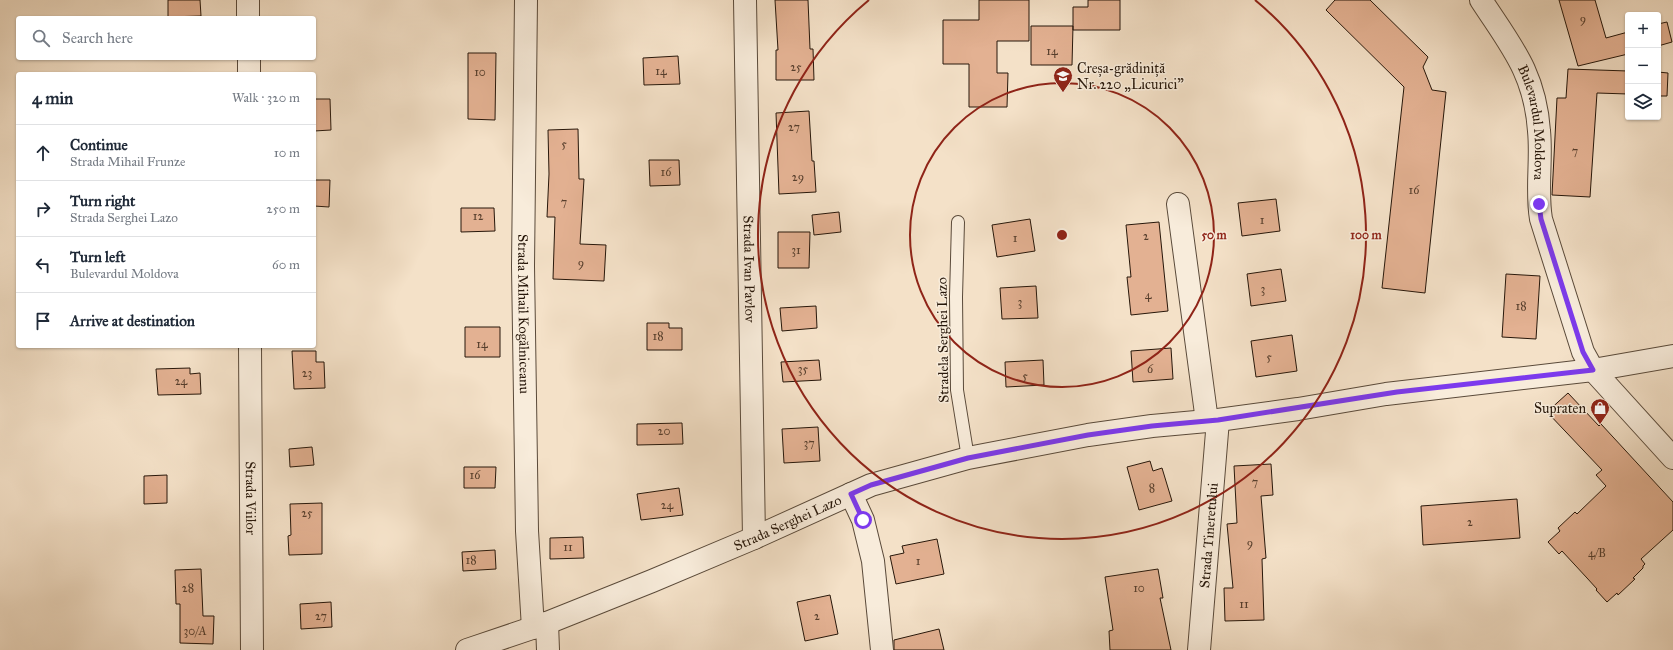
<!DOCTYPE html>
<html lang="en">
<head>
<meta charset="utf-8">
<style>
  body { margin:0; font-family:"IM FELL Great Primer",serif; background:#f6f6f7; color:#1f2937 }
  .controls { position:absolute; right:12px; top:12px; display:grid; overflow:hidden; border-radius:4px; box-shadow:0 1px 3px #0004 }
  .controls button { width:36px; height:36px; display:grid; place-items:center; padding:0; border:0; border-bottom:1px solid #e0e1e3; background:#fff; color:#1f2937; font:20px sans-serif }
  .stop { position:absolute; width:12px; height:12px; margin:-9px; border:3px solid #7c3aed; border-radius:50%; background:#fff }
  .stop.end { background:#7c3aed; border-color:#fff; box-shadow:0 1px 4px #0008 }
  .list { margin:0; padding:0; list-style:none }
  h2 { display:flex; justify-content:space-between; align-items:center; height:52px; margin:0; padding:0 16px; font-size:17px }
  h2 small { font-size:13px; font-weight:400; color:#747a83 }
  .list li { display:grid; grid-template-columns:26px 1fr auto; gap:12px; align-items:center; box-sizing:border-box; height:56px; padding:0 16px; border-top:1px solid #e0e1e3 }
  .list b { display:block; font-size:15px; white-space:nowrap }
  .list p { margin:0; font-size:13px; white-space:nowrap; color:#747a83 }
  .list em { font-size:13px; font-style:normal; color:#747a83 }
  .icon { flex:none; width:22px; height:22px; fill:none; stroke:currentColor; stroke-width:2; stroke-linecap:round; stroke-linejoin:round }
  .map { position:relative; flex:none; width:1673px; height:650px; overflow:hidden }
  .search { position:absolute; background:#fff; box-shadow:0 1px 3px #0004; left:16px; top:16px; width:300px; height:44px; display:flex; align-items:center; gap:10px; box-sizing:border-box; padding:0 14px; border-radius:4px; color:#747a83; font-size:15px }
  .panel { position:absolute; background:#fff; box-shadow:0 1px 3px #0004; left:16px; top:72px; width:300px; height:276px; border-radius:4px }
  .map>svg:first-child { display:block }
  .building { fill:#e3b192; stroke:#27170a }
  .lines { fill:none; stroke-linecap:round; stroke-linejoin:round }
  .lane-casing { stroke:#5a4a3a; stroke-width:14 }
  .street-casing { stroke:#5a4a3a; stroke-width:24 }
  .lane { stroke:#f8ecdb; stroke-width:12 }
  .street { stroke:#f8ecdb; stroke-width:22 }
  .route { stroke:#7c3aed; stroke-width:5 }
  .ring { fill:none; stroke:#8f2418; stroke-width:2 }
  .labels { text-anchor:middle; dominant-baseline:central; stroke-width:3; stroke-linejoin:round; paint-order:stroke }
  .number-label { font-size:12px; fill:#563e2c }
  .poi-label { font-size:14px; fill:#27170a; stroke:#f8ecdb; text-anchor:start }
  .street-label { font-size:14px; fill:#27170a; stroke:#f8ecdb }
  .centre { fill:#8f2418; stroke:#f8ecdb; stroke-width:2 }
  .ring-label { font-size:12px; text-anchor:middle; font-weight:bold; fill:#8f2418; stroke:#f8ecdb; stroke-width:3; stroke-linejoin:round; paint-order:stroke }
</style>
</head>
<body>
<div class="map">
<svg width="1673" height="650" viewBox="0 0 1673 650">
  <rect width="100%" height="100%" fill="#f4e1c8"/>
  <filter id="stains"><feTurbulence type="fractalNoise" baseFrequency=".005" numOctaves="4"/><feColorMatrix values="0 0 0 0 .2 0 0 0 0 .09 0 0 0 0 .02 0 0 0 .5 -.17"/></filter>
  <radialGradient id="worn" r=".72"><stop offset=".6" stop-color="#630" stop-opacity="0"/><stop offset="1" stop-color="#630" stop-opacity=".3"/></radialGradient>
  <path class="building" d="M168 0H200L201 16 168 17Z
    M775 0H808L810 49H813L814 80H776V50H778Z
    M979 0H1029V41H997V73H1008L1007 107H969V64H943V20H979Z
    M1088 0H1120V30H1073V7H1088Z
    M1335 0H1370L1428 57 1423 67 1432 90 1446 92 1425 293 1382 288 1404 87 1326 10Z
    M1559 0H1595L1606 38 1628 32V54L1578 66Z
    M1667 22 1672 42 1658 46V24Z
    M1031 26H1073L1072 65H1031Z
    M468 53H496L495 120 468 119Z
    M678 56 680 84 644 85 643 58Z
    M1568 69 1628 71V94L1597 93 1590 197 1552 195 1557 98H1566Z
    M1658 72 1668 73 1667 96H1658Z
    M314 99H330L331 130 314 131Z
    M809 111 812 161H814L816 192 779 194 776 113Z
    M578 129 579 179H584L580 244 606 245 604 281 553 279 555 217H547L549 174 548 130Z
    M649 160H679L680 185 650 186Z
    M314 180H330L329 207 314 206Z
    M1276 199 1280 231 1242 236 1238 203Z
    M461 208H494L495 231 461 232Z
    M839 212 841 232 814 235 812 215Z
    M1030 219 1035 251 997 257 992 225Z
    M1159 222 1168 311 1131 315 1127 277H1131L1126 225Z
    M778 232H810L809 268H778Z
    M1281 269 1286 301 1251 306 1247 274Z
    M1506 274 1540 276 1536 339 1502 337Z
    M1036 286 1038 318 1002 319 1000 288Z
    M816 306 817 328 782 331 780 308Z
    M647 323H669V328H682V350H647Z
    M465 327H500V357H465Z
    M1292 335 1297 371 1256 377 1251 341Z
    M1171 348 1173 379 1133 382 1131 351Z
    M292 351H316V362H324L325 388 294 389Z
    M819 360 821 380 783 382 781 362Z
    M1043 360 1044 385 1006 387 1005 362Z
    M190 368V374L200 373 201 394 158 395 156 369Z
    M1568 393 1599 426 1601 424 1673 502V530L1641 559 1645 564 1643 566V568L1633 578 1635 579 1618 595 1617 593 1607 602 1596 590 1597 589 1587 578 1562 551 1559 554 1548 542 1560 531 1558 528 1575 512 1577 514 1606 486 1596 475 1602 470 1547 412Z
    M682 423 683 444 637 445V424Z
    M818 427 820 461 784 463 782 429Z
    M312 447 314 465 290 467 289 449Z
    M1150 461 1153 471 1162 468 1172 501 1139 510 1127 467Z
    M1271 464 1273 495 1261 496 1266 558 1262 559 1264 620 1225 621 1224 588H1233L1227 524 1237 523 1234 466Z
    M464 467H496L495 488H464Z
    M167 475V503L144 504V476Z
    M679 488 683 515 641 520 637 494Z
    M1517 499 1520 538 1423 545 1421 506Z
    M322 503V554L289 555 288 536 291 535 290 504Z
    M583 537 584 558 550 559V538Z
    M937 539 944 574 896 584 890 556 904 553 902 546Z
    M495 550 496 569 463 571 462 552Z
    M201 569 203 616H214L213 644 180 643V604H176L175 570Z
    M1158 569 1163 598H1160L1171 650H1110L1109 631 1113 630 1105 577Z
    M830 595 838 634 805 641 797 602Z
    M331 602 332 627 301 629 300 604Z
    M939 629 944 650H894V640Z"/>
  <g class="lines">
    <defs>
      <path id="lane" d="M958 222 956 297 957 390 968 458"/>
      <g id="street">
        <path d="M248 0V18"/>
        <path id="s1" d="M526 0 523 266 527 531 533 628"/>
        <path id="s2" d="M745 0 754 538"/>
        <path id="s3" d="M1481 0C1511 46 1535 73 1539 131 1542 160 1536 190 1541 219L1583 352 1593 370 1673 458"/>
        <path d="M249 58V74"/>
        <path d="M1178 204 1207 421"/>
        <path id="s4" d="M250 346 252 650"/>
        <path d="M851 494 863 520 873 561 882 650"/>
        <path d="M547 623 548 650"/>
        <path id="s5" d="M467 650 547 623 652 581 754 538 871 485 968 458 1088 435 1152 426 1218 420 1298 409 1386 394 1593 370 1673 356"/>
        <path id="s6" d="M1199 650 1218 420"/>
      </g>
    </defs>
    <use href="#lane" class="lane-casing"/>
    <use href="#street" class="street-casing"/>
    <use href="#lane" class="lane"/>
    <use href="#street" class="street"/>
  </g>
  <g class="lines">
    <path class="route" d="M863 520 851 494 871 485 968 458 1088 435 1152 426 1218 420 1397 392 1593 370 1583 352 1541 219 1539 204"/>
  </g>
  <g class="ring">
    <circle cx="1062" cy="235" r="152"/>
    <path d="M1255 0A304 304 0 1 1 869 0"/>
  </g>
  <defs>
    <symbol id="school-pin" viewBox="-11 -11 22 30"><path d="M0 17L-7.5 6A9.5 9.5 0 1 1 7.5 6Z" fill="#8f2418" stroke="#f8ecdb"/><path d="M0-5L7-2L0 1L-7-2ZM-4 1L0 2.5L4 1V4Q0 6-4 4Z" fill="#fff"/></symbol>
    <symbol id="shop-pin" viewBox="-11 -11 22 30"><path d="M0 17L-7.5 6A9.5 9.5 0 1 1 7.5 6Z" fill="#8f2418" stroke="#f8ecdb"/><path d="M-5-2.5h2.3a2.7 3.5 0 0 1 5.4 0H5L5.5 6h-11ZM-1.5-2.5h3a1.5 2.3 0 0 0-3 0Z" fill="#fff"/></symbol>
  </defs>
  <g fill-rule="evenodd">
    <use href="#school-pin" x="1052" y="65" width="22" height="30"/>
    <use href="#shop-pin" x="1589" y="397" width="22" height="30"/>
  </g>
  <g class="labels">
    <g class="number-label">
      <text x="1583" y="19">9</text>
      <text x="1052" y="51">14</text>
      <text x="796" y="67">25</text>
      <text x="661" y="71">14</text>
      <text x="480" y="72">10</text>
      <text x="794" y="127">27</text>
      <text x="564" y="144">5</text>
      <text x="1575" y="151">7</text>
      <text x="666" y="172">16</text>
      <text x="798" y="177">29</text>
      <text x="1414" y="190">16</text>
      <text x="564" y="202">7</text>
      <text x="478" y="216">12</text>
      <text x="1262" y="220">1</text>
      <text x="1146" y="236">2</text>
      <text x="1015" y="238">1</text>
      <text x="796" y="250">31</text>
      <text x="581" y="263">9</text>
      <text x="1263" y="289">3</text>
      <text x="1148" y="295">4</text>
      <text x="1020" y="302">3</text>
      <text x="1521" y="306">18</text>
      <text x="658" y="336">18</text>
      <text x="482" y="344">14</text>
      <text x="1269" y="357">5</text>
      <text x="803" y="369">35</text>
      <text x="1150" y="369">6</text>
      <text x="307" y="373">23</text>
      <text x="1025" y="376">5</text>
      <text x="181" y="381">24</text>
      <text x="664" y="431">20</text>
      <text x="809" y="443">37</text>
      <text x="475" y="475">16</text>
      <text x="1255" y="482">7</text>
      <text x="1152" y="488">8</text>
      <text x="667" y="505">24</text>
      <text x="307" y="513">25</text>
      <text x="1470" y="522">2</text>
      <text x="1250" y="543">9</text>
      <text x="568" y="547">11</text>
      <text x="1597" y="553">4/B</text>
      <text x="471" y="560">18</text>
      <text x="918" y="561">1</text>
      <text x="188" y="588">28</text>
      <text x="1139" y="588">10</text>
      <text x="1244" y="604">11</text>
      <text x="321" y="616">27</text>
      <text x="817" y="616">2</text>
      <text x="195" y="631">30/A</text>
    </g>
    <g class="poi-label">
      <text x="1077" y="68">Creșa-grădiniță<tspan x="1077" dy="16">Nr. 220 „Licurici”</tspan></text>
      <text x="1586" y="408" text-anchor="end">Supraten</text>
    </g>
    <g class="street-label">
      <text stroke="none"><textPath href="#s3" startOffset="136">Bulevardul Moldova</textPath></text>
      <text stroke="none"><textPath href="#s2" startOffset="269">Strada Ivan Pavlov</textPath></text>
      <text stroke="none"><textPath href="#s1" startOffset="314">Strada Mihail Kogălniceanu</textPath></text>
      <text transform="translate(943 340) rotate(-91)">Stradela Serghei Lazo</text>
      <text stroke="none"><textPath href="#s4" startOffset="152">Strada Viilor</textPath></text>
      <text stroke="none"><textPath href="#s5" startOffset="345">Strada Serghei Lazo</textPath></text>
      <text stroke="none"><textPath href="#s6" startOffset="115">Strada Tineretului</textPath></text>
    </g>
  </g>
  <circle cx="1062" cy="235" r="6" class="centre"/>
  <g class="ring-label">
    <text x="1214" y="239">50 m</text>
    <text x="1366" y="239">100 m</text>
  </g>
  <rect width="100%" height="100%" filter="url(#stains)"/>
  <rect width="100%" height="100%" fill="url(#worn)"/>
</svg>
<div class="controls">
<button>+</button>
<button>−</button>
<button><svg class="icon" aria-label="layers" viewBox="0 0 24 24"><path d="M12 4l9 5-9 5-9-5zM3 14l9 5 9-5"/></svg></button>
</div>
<div class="stop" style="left:863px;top:520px"></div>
<div class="stop end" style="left:1539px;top:204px"></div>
<div class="search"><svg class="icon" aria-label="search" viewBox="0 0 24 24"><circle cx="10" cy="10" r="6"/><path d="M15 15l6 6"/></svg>Search here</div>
<section class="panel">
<h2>4 min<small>Walk · 320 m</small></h2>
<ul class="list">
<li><svg class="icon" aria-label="ahead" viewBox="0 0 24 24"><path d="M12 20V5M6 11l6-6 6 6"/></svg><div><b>Continue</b><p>Strada Mihail Frunze</p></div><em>10 m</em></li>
<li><svg class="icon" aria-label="right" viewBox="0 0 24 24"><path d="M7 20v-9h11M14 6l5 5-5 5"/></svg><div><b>Turn right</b><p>Strada Serghei Lazo</p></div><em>250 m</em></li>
<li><svg class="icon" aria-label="left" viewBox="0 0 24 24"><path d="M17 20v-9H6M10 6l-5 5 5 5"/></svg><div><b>Turn left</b><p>Bulevardul Moldova</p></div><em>60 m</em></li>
<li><svg class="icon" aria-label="arrive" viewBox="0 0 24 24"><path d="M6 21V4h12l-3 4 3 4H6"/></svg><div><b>Arrive at destination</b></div></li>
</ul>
</section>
</div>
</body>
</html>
